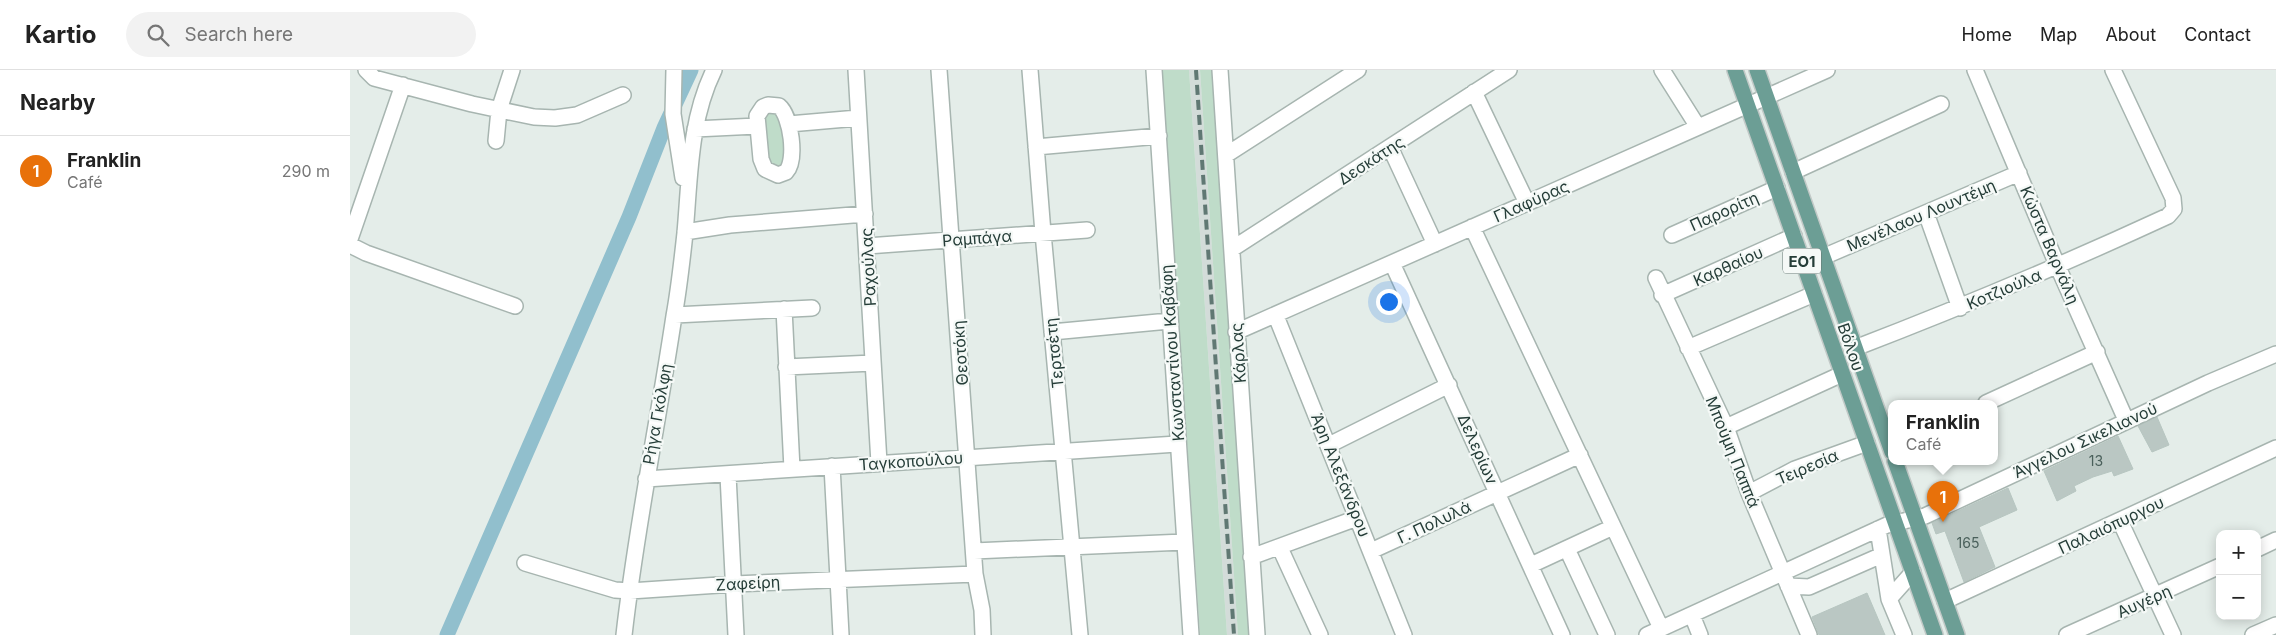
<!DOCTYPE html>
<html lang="en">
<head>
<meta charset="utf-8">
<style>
  body { margin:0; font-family:Inter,sans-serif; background:#f2f2f2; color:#222 }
  .controls { position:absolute; right:15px; bottom:15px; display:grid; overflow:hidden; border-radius:10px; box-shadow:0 2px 12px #0003 }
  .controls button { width:45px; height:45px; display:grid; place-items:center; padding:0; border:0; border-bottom:1px solid #e0e0e0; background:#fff; color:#222; font:25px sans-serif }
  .you { position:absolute; left:1038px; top:231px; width:18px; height:18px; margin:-12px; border:4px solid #fff; border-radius:50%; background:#1a73e8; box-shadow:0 0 0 8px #1a73e833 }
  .badge { display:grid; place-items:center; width:32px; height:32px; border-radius:50%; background:#b45309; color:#fff; font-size:16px; font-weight:700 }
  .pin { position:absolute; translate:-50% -41px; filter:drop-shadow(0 1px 2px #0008) }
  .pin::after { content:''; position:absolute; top:26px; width:18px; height:15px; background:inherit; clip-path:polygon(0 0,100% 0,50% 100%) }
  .popup { position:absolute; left:1538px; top:330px; width:110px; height:65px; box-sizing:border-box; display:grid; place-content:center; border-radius:10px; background:#fff; filter:drop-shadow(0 1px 4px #0005); font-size:16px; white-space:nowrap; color:#767676 }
  .popup b { font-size:19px; color:#222 }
  .popup::after { content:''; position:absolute; left:50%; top:100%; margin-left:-10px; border:10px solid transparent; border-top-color:#fff }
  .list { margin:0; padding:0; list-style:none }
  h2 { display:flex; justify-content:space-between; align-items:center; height:65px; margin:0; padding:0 20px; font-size:21px }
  h2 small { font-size:16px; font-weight:400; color:#767676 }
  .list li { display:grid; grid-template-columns:32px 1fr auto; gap:15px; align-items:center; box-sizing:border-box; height:70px; padding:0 20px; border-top:1px solid #e0e0e0 }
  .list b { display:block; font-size:19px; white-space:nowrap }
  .list p { margin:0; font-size:16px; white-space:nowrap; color:#767676 }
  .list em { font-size:16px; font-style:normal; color:#767676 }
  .icon { flex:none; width:28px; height:28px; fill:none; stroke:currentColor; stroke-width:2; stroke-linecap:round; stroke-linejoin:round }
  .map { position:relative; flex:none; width:1926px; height:565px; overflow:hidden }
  header { display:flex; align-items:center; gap:30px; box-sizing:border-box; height:70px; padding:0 25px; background:#fff; border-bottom:1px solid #e0e0e0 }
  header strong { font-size:24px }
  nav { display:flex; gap:28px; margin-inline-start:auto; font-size:18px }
  .search { width:350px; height:45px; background:#f2f2f2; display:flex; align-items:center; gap:12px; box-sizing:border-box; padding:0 18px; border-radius:28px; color:#767676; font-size:19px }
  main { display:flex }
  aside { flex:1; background:#fff }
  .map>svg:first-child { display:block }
  .built { fill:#d3dcd9 }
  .green { fill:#bfdcc9 }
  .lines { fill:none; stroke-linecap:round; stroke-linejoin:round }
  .canal { stroke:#91bfcd; stroke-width:15 }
  .building { fill:#bac7c3; stroke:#b7c6c1 }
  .minor-casing { stroke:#a7b5b0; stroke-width:18 }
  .major-casing { stroke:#c2c9c7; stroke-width:18 }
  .minor { stroke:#fff; stroke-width:15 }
  .major { stroke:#6c9e95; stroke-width:15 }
  .rail { stroke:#607873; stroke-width:4; stroke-dasharray:10 5; stroke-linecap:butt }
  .labels { text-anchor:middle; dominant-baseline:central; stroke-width:4.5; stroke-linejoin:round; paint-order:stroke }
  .number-label { font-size:14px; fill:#4a605b }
  .shield { fill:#f5f9f7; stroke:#637571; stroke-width:1 }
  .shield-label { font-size:15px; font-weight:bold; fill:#253d38 }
  .street-label { font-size:16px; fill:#253d38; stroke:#f5f9f7 }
</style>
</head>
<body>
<header>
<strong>Kartio</strong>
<div class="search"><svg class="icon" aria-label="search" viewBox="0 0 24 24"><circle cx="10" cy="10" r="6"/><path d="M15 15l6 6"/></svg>Search here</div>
<nav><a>Home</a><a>Map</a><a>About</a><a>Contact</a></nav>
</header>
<main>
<aside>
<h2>Nearby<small></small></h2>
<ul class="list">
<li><span class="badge" style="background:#e8710a">1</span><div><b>Franklin</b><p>Café</p></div><em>290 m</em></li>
</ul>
</aside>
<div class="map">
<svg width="1926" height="565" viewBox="0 0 1926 565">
  <rect width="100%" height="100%" fill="#e4ede9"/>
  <path class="built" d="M839 0H850L888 565H877Z"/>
  <path class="green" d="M812 0H839L877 565H850Z
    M850 0H867L902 565H888Z
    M422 41 431 46 435 87 430 99 418 93 414 46Z"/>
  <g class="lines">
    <path class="canal" d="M97 565 279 147 314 58 341 0"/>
  </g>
  <path class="building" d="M1807 347 1819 375 1802 382 1788 356Z
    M1768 366 1783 399 1764 406 1762 401 1743 407 1724 416 1726 421 1707 431 1694 401Z
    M1658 418 1667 440 1629 457 1645 497 1614 512 1595 461 1586 464 1582 453Z
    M1517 523 1535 565H1469L1462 547Z"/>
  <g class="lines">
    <defs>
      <path id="minor" d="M16 0 24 8 122 34 184 47 205 48 227 45 273 25
        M324 0 323 44 333 108
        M506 0 529 393
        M589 0 625 504 632 540 633 565
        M680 0 693 163 730 565
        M804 0 841 565
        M870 0 907 565
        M1312 0 1348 57
        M1625 0 1708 197 1776 350
        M1124 22 1177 133
        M418 35 429 36C441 46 447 90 436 102L428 105 415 99 411 89 407 46 413 37Z
        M439 54 508 48
        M345 59 407 56
        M146 71 149 40 162 0
        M686 77 809 66
        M1040 77 1085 174
        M876 85 1008 0
        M1443 102 1591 34
        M1576 143 1610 238
        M1122 157 1311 558
        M335 162 380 155 515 144
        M1322 165 1427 118
        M0 169 53 15
        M0 175 16 183 165 236
        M517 176 737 160
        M882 179 1159 0
        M1473 187 1669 103
        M1042 193 1212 565
        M1306 208 1376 357 1399 423 1459 565
        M1312 225 1444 166
        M434 239 442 399
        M325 245 462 238
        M926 246 1054 565
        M702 262 819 251
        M886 262 1477 0
        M1338 278 1464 224
        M1505 278C1612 237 1714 194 1818 146L1824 139 1823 128 1763 0
        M436 297 523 293
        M1636 333 1747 282
        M1376 357 1492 304
        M979 375 1099 315
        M482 396 491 565
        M378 405 386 565
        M296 409 827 374
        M1399 423 1445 399 1517 373
        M1770 451 1823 565
        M1528 459 1539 529
        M930 478 970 565
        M1217 479 1257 565
        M1907 479 1926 470
        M624 481 834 472
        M1021 481 1230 385
        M901 487 1007 448
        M175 493 265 520 280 521 384 514 625 504
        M1181 495 1263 457
        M1438 516 1459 517 1532 485
        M1595 531 1926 378
        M1342 545 1350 565
        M274 565C286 458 308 353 324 246 329 219 332 191 335 163 340 108 339 51 364 0
        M1297 565 1537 455 1575 446 1858 313 1926 284
        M1554 565 1539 529 1563 502
        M1717 565 1870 496
        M1903 565 1926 555"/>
      <path id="major" d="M1385 0 1585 565
        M1407 0 1542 382
        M1545 391 1607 565"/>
    </defs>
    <use href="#minor" class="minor-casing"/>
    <use href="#major" class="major-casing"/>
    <use href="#minor" class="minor"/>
    <use href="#major" class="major"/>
    <path class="rail" d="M846 0 884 565"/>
  </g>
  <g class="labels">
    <g class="number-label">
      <text x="1746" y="390">13</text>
      <text x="1618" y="472">165</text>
    </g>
    <rect class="shield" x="1433" y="178.5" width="38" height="25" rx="4"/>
    <g class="shield-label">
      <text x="1452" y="191">ΕΟ1</text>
    </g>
    <g class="street-label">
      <text transform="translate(1021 90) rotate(-33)">Δεσκάτης</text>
      <text transform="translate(1181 131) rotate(-24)">Γλαφύρας</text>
      <text transform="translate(1374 141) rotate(-24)">Παρορίτη</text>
      <text transform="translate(1571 145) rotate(-23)">Μενέλαου Λουντέμη</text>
      <text transform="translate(627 168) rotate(-4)">Ραμπάγα</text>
      <text transform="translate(1700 175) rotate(67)">Κώστα Βαρνάλη</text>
      <text transform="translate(1378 196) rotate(-24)">Καρθαίου</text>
      <text transform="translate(518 197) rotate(-93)">Ραχούλας</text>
      <text transform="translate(1654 219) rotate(-23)">Κοτζιούλα</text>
      <text transform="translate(1501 277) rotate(71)">Βόλου</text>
      <text transform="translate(610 283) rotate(-94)">Θεοτόκη</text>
      <text transform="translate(704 283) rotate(-96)">Τερτσέτη</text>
      <text transform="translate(822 283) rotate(-94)">Κωνσταντίνου Καβάφη</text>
      <text transform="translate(888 283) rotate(-94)">Κάρλας</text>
      <text transform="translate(307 344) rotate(-80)">Ρήγα Γκόλφη</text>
      <text transform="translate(1735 370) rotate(-25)">Άγγελου Σικελιανού</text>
      <text transform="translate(1128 379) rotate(66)">Δελερίων</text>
      <text transform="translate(1383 382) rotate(68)">Μπούμη Παππά</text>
      <text transform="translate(561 391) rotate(-4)">Ταγκοπούλου</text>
      <text transform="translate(1457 397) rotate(-23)">Τειρεσία</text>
      <text transform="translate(991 405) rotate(68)">Άρη Αλεξάνδρου</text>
      <text transform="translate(1084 452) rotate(-25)">Γ. Πολυλά</text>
      <text transform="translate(1761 455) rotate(-25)">Παλαιόπυργου</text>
      <text transform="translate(398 513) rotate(-3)">Ζαφείρη</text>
      <text transform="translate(1794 531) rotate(-24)">Αυγέρη</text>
    </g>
  </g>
</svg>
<div class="controls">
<button>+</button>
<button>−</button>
</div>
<div class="you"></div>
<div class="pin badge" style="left:1593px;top:452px;background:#e8710a">1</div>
<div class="popup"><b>Franklin</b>Café</div>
</div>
</main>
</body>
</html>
